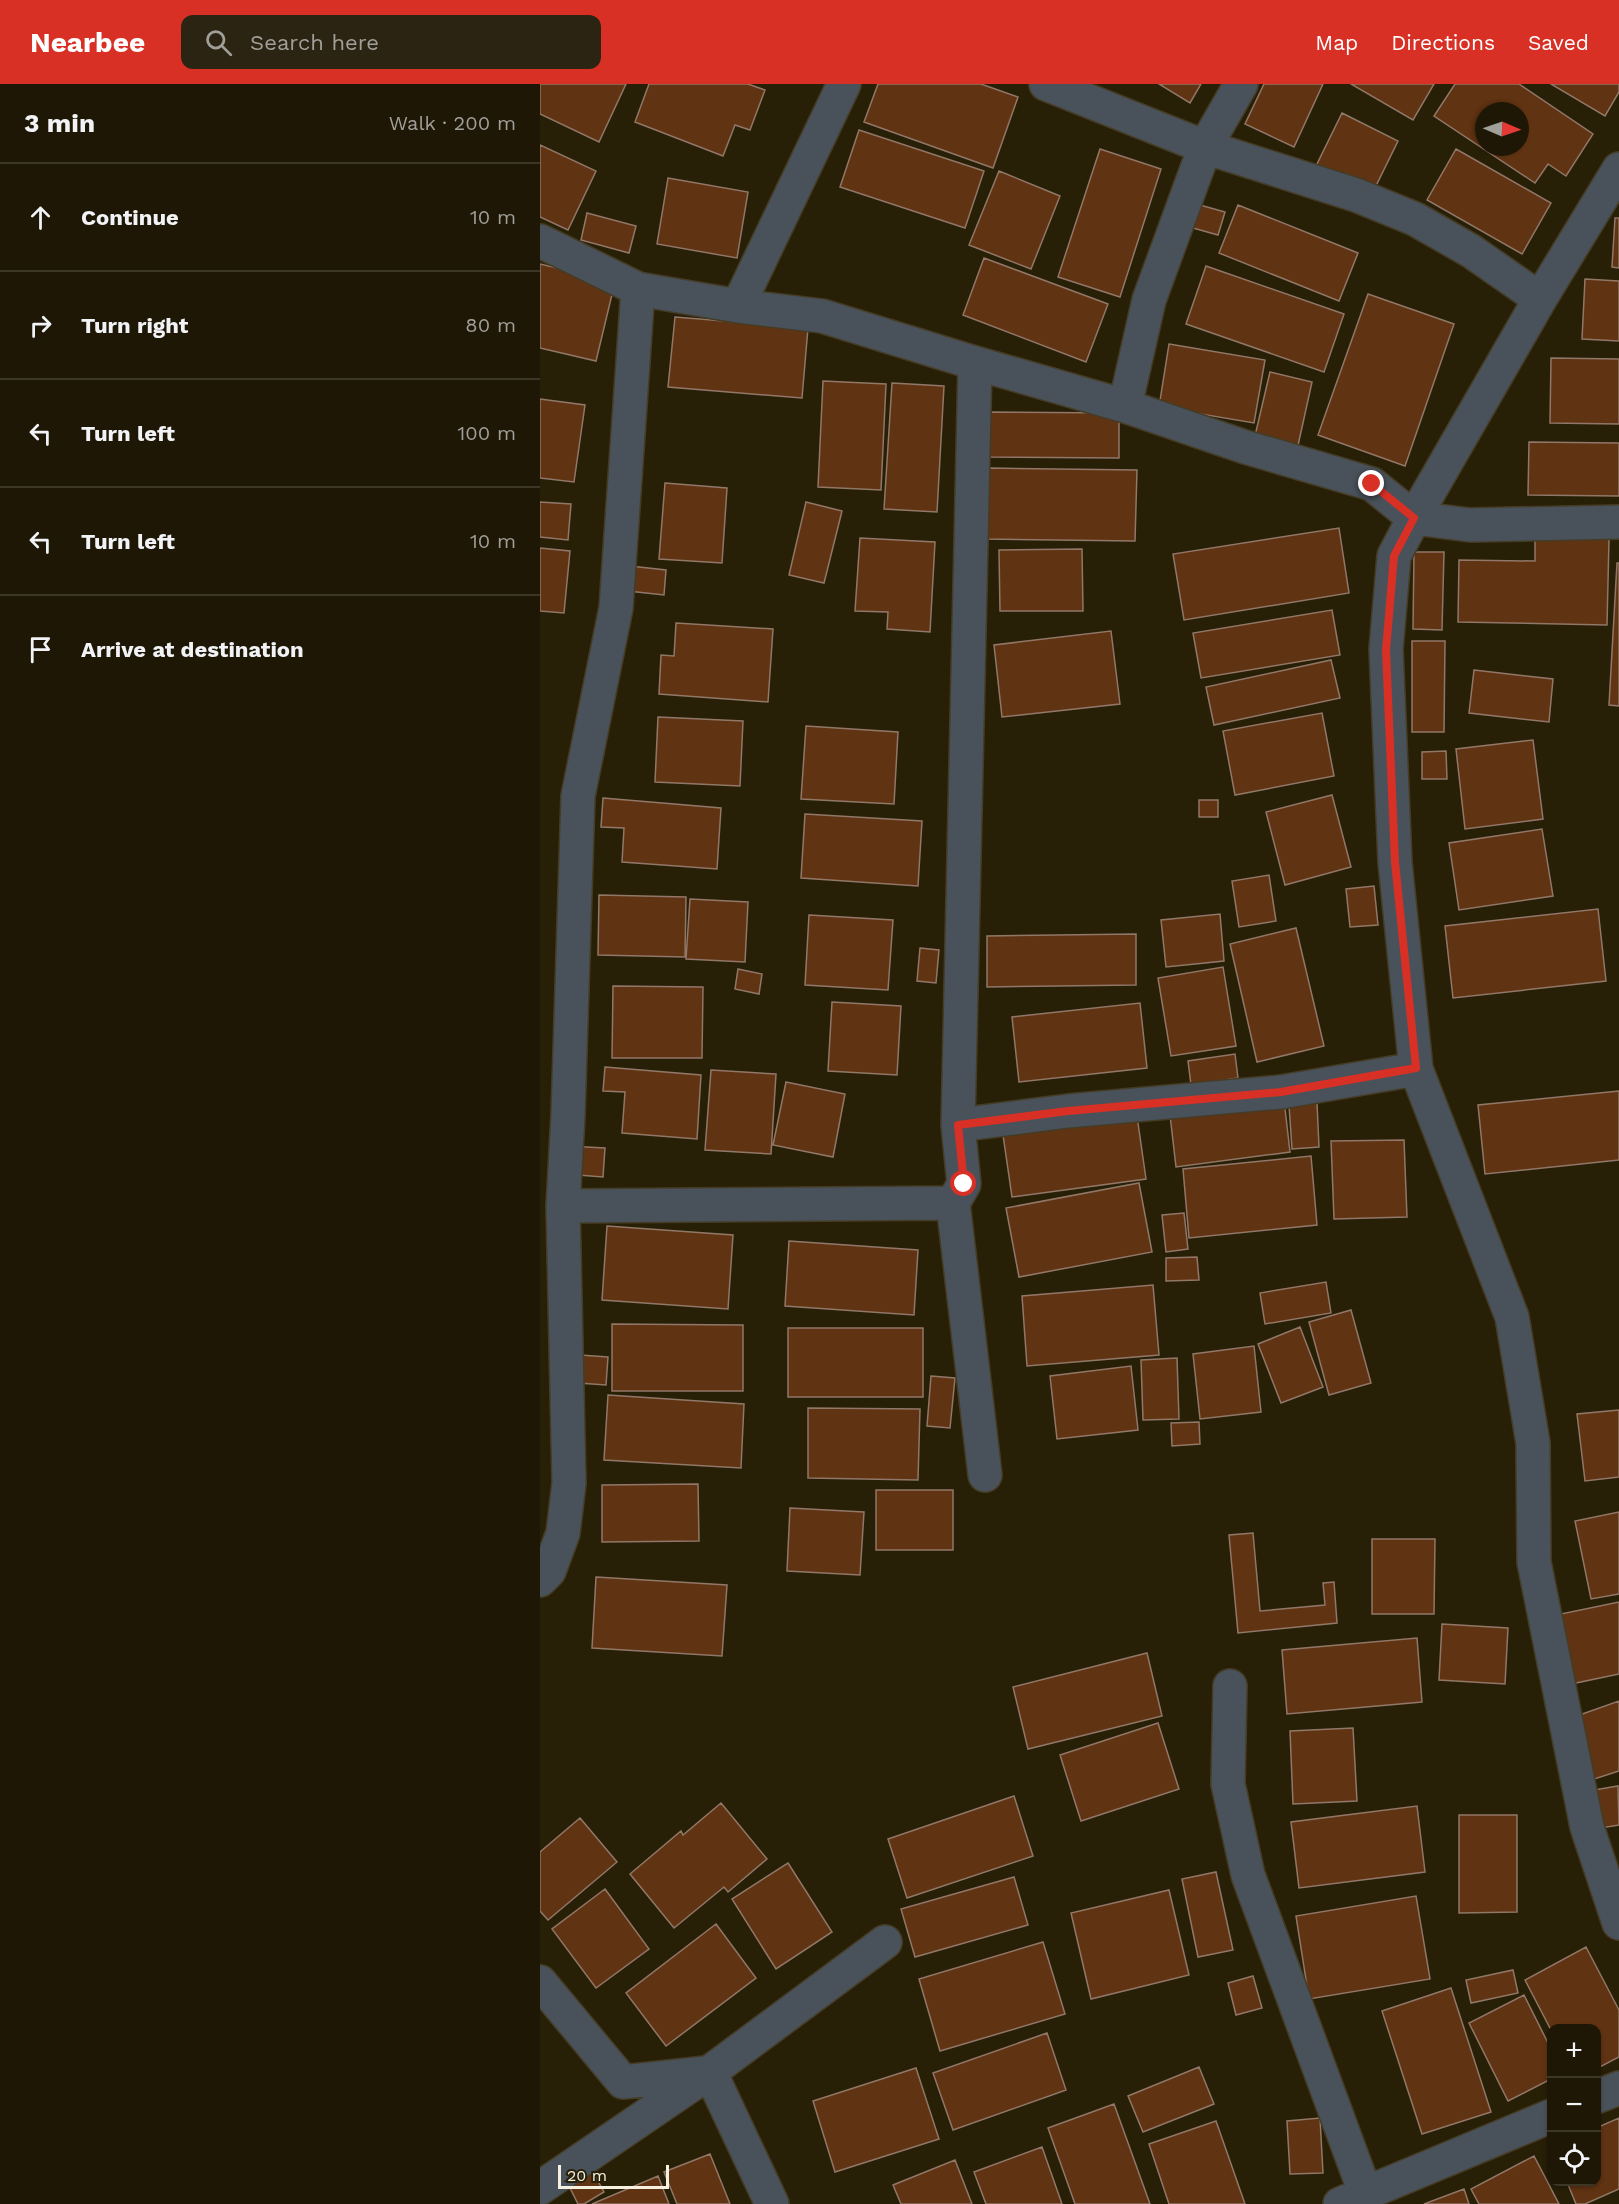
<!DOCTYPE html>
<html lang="en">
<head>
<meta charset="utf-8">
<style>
  body { margin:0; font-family:"Work Sans",sans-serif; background:#2b2413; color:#f1f3f6 }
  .controls { position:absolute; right:18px; bottom:18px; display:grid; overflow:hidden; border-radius:12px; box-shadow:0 2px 4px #0004 }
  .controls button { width:54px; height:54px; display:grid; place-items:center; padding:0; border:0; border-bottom:2px solid #3c3627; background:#1e1705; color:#f1f3f6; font:30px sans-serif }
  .compass { position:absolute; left:935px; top:18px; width:54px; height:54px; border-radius:50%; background:#1e1705; box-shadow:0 2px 4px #0004; rotate:92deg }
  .scale { position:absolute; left:18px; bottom:15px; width:111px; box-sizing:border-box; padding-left:6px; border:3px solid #f6f0e1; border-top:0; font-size:16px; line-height:21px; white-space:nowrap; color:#f6f0e1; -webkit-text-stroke:4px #281f07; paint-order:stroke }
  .stop { position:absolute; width:18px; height:18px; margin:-14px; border:4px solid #d93025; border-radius:50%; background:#fff }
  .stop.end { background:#d93025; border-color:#fff; box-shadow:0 2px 6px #0008 }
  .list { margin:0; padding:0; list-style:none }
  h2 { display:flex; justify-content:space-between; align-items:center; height:78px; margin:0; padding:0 24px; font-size:26px }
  h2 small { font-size:20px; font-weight:400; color:#a19f9a }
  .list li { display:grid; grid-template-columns:39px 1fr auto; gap:18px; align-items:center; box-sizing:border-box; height:108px; padding:0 24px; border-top:2px solid #3c3627 }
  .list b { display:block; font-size:22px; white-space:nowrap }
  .list em { font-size:20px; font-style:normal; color:#a19f9a }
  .icon { flex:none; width:33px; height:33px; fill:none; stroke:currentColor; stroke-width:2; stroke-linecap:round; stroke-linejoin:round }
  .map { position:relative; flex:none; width:1079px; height:2120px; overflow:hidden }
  header { display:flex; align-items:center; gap:36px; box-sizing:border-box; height:84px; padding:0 30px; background:#d93025; color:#fff }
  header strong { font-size:28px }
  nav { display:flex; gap:33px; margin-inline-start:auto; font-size:21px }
  .search { width:420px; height:54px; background:#2b2413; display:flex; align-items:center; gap:15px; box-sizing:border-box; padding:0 21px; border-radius:12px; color:#a19f9a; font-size:22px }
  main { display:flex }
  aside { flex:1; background:#1e1705 }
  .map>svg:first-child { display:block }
  .building { fill:#603312; stroke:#917768; stroke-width:1.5; fill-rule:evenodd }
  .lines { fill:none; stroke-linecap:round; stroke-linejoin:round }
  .minor-casing { stroke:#453c26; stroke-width:36 }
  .minor { stroke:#49525a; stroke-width:33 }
  .route { stroke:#d93025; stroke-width:8 }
</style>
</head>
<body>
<header>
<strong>Nearbee</strong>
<div class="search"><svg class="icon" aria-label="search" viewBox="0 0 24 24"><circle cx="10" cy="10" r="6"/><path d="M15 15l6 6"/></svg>Search here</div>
<nav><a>Map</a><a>Directions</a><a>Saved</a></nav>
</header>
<main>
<aside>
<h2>3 min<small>Walk · 200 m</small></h2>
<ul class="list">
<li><svg class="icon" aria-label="ahead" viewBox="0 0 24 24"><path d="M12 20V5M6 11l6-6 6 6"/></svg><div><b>Continue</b></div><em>10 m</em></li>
<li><svg class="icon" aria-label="right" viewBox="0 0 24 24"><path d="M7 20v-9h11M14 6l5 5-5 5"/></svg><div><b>Turn right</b></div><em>80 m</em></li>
<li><svg class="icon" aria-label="left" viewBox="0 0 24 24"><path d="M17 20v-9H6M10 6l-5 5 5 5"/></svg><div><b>Turn left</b></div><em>100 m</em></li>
<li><svg class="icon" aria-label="left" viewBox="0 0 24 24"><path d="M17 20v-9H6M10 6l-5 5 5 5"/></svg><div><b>Turn left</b></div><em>10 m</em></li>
<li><svg class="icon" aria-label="arrive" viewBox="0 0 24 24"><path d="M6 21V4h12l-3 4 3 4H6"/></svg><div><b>Arrive at destination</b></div></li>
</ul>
</aside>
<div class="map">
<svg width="1079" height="2120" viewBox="0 0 1079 2120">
  <rect width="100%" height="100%" fill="#281f07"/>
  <path class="building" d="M0 0H86L59 58 0 30Z
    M109 0H208L225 6 210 46 195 41 183 72 95 38Z
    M338 0H441L478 13 453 84 324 38Z
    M619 0H661L650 19Z
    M724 0H783L754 63 705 40Z
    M811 0H894L873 36Z
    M915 0H979L1053 50 1026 92 1008 80 995 99 894 32ZM944 27H980V63H944Z
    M1011 0H1079V8L1065 32Z
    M802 29 858 57 832 110 776 82Z
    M319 46 444 87 425 144 300 103Z
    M0 61 56 87 28 146 0 133Z
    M560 65 621 85 580 213 518 193Z
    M916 65 1011 119 982 170 887 116Z
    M459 87 520 112 491 185 429 161Z
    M128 94 208 108 197 174 117 160Z
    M660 121 685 128 678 151 653 144Z
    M698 121 818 169 799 217 679 169Z
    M47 129 96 142 89 169 41 156Z
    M1075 134H1079V184L1072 183Z
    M444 174 568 220 546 278 423 231Z
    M0 180 75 198 56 277 0 264Z
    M666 182 804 230 784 288 646 240Z
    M1045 195 1079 197V257L1042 255Z
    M828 210 914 240 865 382 778 351Z
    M135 233 268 244 262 314 128 303Z
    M629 260 725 276 714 339 619 323Z
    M1011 274 1079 275V340L1010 339Z
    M730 288 772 298 757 366 714 356Z
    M283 297 346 300 341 406 278 403Z
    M352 299 404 302 397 428 344 425Z
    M0 315 45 321 34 398 0 394Z
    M447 328 579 329V374L447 373Z
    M989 358 1079 359V412L988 411Z
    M448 384 597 386 595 457 446 455Z
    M125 399 187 404 182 479 119 475Z
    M0 418 31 420 28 456 0 453Z
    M266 418 302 427 284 499 249 491Z
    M799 444 809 509 644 536 633 470Z
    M320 454 395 458 390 548 347 545 348 528 315 527Z
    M995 454 1069 455 1067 541 918 538 919 476 995 477Z
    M0 464 30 467 24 529 0 527Z
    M542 465 543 527H460L459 466Z
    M874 468H904L902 546 873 545Z
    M1077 479H1079V622L1069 621Z
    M90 482 126 486 124 511 88 507Z
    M792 526 800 571 661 594 653 549Z
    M136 539 233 545 228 618 119 610 121 571 134 572Z
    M571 547 580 620 462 633 454 561Z
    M872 557H905L904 648H872Z
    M791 576 800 614 674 641 666 603Z
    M934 586 1013 595 1009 638 929 629Z
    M782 629 794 692 695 711 683 647Z
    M118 633 203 637 200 702 115 698Z
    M266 642 358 648 354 720 261 715Z
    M993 656 1003 735 925 745 916 665Z
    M906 667 907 695H882V668Z
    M792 711 811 783 745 801 726 728Z
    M63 714 181 724 177 785 82 778 84 744 61 743Z
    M659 716H678V733H659Z
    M265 730 382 737 378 802 261 794Z
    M1002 745 1013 812 919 826 909 759Z
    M729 791 736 837 699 843 692 797Z
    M834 802 838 841 810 843 806 805Z
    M59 811 146 813 145 873 58 871Z
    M150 815 208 818 205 878 146 875Z
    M1058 825 1066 897 913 914 905 842Z
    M680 830 684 877 626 883 621 836Z
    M269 831 353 836 348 906 265 901Z
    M756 844 784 962 717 978 690 860Z
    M596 850V901L447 903V852Z
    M380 864 399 866 396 899 377 897Z
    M683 883 696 962 631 972 618 894Z
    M198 885 222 890 219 910 195 905Z
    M73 902 163 903 162 974H72Z
    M292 918 361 922 357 991 288 987Z
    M600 919 607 984 479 998 472 933Z
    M695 970 698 994 651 1001 648 977Z
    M65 983 161 991 157 1055 82 1049 85 1008 63 1007Z
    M171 986 236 990 231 1070 165 1066Z
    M246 998 305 1010 293 1073 233 1061Z
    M1079 1007V1076L945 1090 938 1021Z
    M744 1016 750 1068 636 1083 630 1031Z
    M777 1019 779 1063 752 1065 749 1021Z
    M597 1032 606 1095 472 1113 463 1051Z
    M864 1056 867 1133 794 1135 791 1057Z
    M27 1062 65 1064 63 1093 25 1090Z
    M771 1072 777 1141 649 1154 643 1085Z
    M599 1099 612 1168 479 1193 466 1124Z
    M644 1129 648 1165 626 1168 622 1131Z
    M67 1142 193 1151 188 1225 62 1216Z
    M249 1157 378 1166 374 1231 245 1222Z
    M657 1173 659 1196 626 1197V1174Z
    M786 1198 791 1229 725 1240 720 1209Z
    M613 1201 619 1271 487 1282 482 1212Z
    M811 1226 831 1299 789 1311 769 1238Z
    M72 1240 203 1241V1307H72Z
    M760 1243 783 1303 741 1319 718 1260Z
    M248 1244H383V1313H248Z
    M714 1262 721 1328 660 1335 653 1270Z
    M40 1271 68 1273 66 1301 38 1299Z
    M637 1274 639 1335 603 1336 601 1276Z
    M591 1282 598 1346 517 1355 510 1292Z
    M391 1292 415 1294 410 1344 387 1342Z
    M68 1311 204 1320 201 1384 64 1376Z
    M268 1324 380 1325 378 1396 268 1394Z
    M1079 1326V1393L1045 1397 1037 1330Z
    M659 1338 660 1360 632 1362 631 1339Z
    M158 1400 159 1457 62 1458V1401Z
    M336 1406H413V1466H336Z
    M250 1424 324 1428 320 1491 247 1487Z
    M1079 1428V1510L1051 1515 1035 1437Z
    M713 1449 720 1527 785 1521 783 1499 794 1498 797 1539 698 1549 689 1451Z
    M832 1455H895L894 1530H832Z
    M56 1493 187 1501 182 1572 52 1564Z
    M1079 1518V1590L1031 1600 1016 1531Z
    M902 1540 968 1544 965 1600 899 1596Z
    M877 1554 882 1618 747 1630 742 1566Z
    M607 1569 622 1632 488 1665 473 1603Z
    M1079 1617V1687L1051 1696 1031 1634Z
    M618 1639 639 1705 541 1737 520 1671Z
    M813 1644 817 1717 753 1720 750 1647Z
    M1078 1702 1079 1741 1061 1744 1054 1706Z
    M474 1712 493 1772 367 1814 348 1755Z
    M181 1719 227 1775 188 1808 184 1803 134 1844 90 1790 141 1747 143 1751Z
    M877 1722 885 1788 759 1804 751 1738Z
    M919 1731H977V1828L919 1829Z
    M40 1734 77 1778 8 1836 0 1827V1768Z
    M248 1779 292 1848 236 1885 192 1815Z
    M676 1788 693 1866 658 1873 642 1795Z
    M474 1793 488 1841 375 1873 361 1825Z
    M65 1805 109 1865 56 1904 12 1845Z
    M629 1806 649 1891 551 1915 531 1829Z
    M876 1812 890 1895 769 1915 756 1832Z
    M176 1840 216 1894 126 1962 86 1909Z
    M503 1858 525 1930 400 1967 379 1895Z
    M1046 1863 1079 1926V1973L1056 1985V1944H1011V1946L985 1896Z
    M973 1886 978 1909 931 1919 926 1896Z
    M713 1892 722 1924 696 1931 688 1899Z
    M911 1904 951 2028 882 2050 842 1927Z
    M984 1911 1011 1965V1995L968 2017 929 1939Z
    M507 1949 526 2006 413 2046 393 1989Z
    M659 1983 674 2020 603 2048 588 2012Z
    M376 1984 399 2055 295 2088 273 2017Z
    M574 2020 610 2120H535L508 2044Z
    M780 2034 783 2089 750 2090 747 2037Z
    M1079 2034V2105L1045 2120H1036L1027 2098H1056V2044Z
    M676 2037 705 2120H629L609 2060Z
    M502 2063 522 2120H446L434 2088Z
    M170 2070 190 2120H137L124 2088Z
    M994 2072 1019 2120H939L931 2105Z
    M415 2076 432 2120H361L353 2101Z
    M53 2088 64 2108 44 2120H38L29 2102Z
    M118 2092 129 2120H52Z
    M924 2105 929 2120H884Z"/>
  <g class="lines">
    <defs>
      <path id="minor" d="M506 0 665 63 816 111 875 135 931 167 1000 215
        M1079 85 1000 215 874 434 854 472 846 565 855 778 876 985 972 1233 993 1359 994 1478 1047 1743 1079 1839
        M0 157 98 205 198 222 282 232 435 279 585 322 705 363 832 400 874 434 930 441 1079 438
        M198 222 304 0
        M435 279 418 1041 424 1100 413 1119 445 1391
        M585 322 609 216 665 63 701 0
        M418 1041 528 1027 741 1008 876 985
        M23 1122 413 1119
        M0 1496 9 1487 23 1449 29 1399 23 1122 28 1031 38 712 76 524 98 205
        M690 1602 688 1700 708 1791 825 2108
        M0 1898 83 1998 166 1989
        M170 1988 232 2120
        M1056 2013 1079 2004
        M0 2104 170 1988 345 1858
        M800 2120 1011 2032"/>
    </defs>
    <use href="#minor" class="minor-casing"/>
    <use href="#minor" class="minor"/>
  </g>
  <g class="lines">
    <path class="route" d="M424 1100 418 1041 528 1027 741 1008 876 984 855 778 846 566 854 472 874 434 832 400"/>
  </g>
</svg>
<div class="controls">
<button>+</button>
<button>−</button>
<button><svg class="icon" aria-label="locate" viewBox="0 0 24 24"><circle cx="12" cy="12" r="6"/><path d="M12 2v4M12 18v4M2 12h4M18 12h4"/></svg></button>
</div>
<svg class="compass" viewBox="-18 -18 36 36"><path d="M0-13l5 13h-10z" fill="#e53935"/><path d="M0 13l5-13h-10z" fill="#a19f9a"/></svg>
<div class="scale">20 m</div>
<div class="stop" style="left:424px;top:1100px"></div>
<div class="stop end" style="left:832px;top:400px"></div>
</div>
</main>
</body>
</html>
